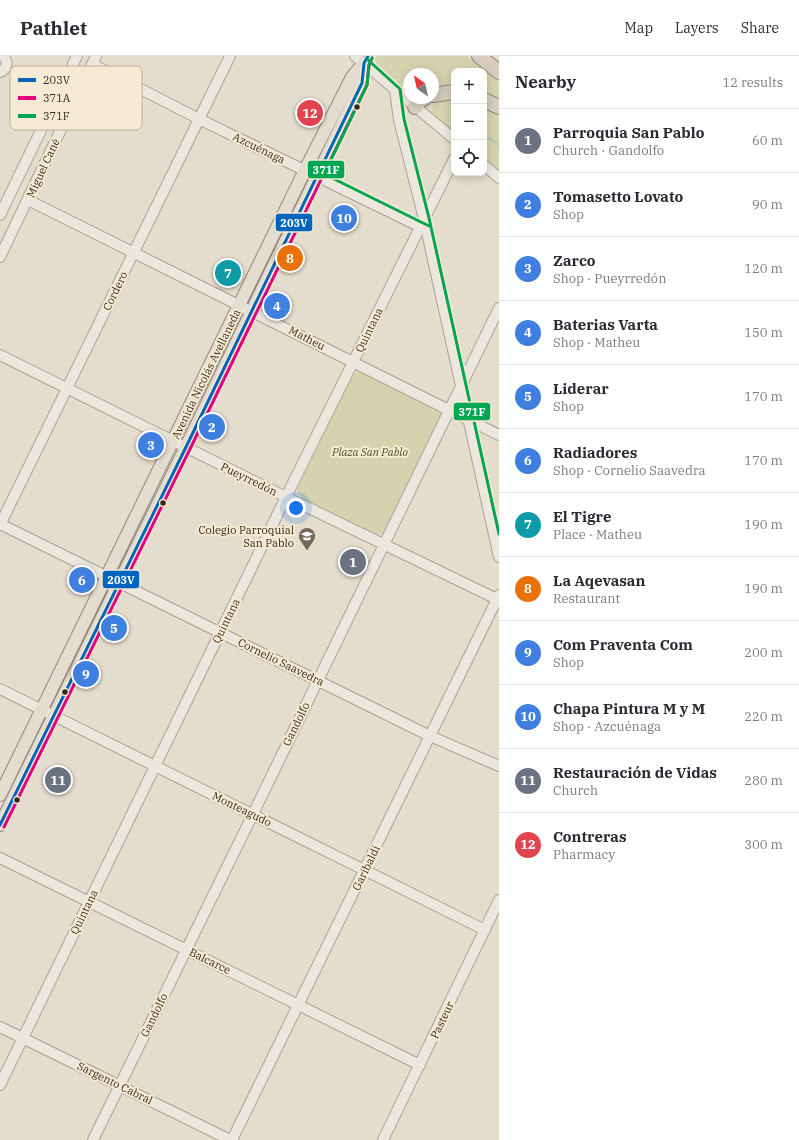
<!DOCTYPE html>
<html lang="en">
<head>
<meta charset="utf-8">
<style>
  body { margin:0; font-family:"IBM Plex Serif",serif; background:#f2f2f3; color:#2b2b33 }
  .controls { position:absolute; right:12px; top:12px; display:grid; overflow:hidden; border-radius:8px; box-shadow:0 2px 10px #0003 }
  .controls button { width:36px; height:36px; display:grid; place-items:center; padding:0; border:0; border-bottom:1px solid #e1e1e2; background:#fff; color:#2b2b33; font:20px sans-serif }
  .compass { position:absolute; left:403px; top:12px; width:36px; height:36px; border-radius:50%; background:#fff; box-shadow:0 2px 10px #0003; rotate:326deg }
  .you { position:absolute; left:296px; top:452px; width:14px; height:14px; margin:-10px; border:3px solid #fff; border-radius:50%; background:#1a73e8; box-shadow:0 0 0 6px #1a73e833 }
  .badge { display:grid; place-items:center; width:26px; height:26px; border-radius:50%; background:#7c3aed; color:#fff; font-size:13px; font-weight:700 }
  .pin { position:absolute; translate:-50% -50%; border:2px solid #fff; box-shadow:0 1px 4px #0006 }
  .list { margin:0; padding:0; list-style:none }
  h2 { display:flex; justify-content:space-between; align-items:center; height:52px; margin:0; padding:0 16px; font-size:17px }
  h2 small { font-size:13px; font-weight:400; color:#7c7c81 }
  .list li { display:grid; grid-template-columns:26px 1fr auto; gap:12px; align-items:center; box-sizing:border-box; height:64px; padding:0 16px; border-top:1px solid #e1e1e2 }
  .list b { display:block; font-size:15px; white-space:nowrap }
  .list p { margin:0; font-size:13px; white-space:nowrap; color:#7c7c81 }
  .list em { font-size:13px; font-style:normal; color:#7c7c81 }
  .icon { flex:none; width:22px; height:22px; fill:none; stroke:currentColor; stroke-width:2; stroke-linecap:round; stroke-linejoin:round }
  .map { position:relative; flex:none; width:499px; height:1084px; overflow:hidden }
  header { display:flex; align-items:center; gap:24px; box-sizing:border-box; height:56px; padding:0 20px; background:#fff; border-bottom:1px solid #e1e1e2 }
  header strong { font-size:19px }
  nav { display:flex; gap:22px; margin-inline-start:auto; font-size:14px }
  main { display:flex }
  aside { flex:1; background:#fff }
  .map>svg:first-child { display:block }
  .green { fill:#d5d3ae }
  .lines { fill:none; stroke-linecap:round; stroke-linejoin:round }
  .stream { stroke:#b8c9be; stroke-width:2.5 }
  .minor-casing { stroke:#a9a195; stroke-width:12 }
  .major-casing { stroke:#8f877c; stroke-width:14 }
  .highway-casing { stroke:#8f877c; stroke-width:16 }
  .minor { stroke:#ece7de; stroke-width:10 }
  .major { stroke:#e4ddcf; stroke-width:12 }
  .highway { stroke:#d7ccbd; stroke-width:14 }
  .bus-1-casing { stroke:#f6ead2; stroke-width:6 }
  .bus-2-casing { stroke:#f6ead2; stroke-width:6 }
  .bus-3-casing { stroke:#f6ead2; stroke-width:6 }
  .bus-1 { stroke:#0065bd; stroke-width:3 }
  .bus-2 { stroke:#e5007d; stroke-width:3 }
  .bus-3 { stroke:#00a651; stroke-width:3 }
  .bus-dot { fill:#38291e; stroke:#f6ead2; stroke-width:1.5 }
  .labels { text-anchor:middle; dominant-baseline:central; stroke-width:4; stroke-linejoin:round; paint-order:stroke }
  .street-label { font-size:11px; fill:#38291e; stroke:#f6ead2 }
  .park-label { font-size:11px; font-style:italic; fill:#4a5524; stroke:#f6ead2 }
  .poi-label { font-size:11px; fill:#38291e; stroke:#f6ead2; text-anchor:end }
  .key { fill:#f6ead2; stroke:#bdb09c; stroke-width:1 }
  .key-label { font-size:11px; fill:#38291e }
  .line-badge { stroke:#f6ead2; stroke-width:1.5 }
  .badge-label { font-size:11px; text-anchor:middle; font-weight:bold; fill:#fff }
</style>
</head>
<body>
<header>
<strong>Pathlet</strong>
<nav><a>Map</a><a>Layers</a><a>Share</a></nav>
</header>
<main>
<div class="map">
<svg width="499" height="1084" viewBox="0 0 499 1084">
  <rect width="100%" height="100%" fill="#e4dccc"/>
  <path class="green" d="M376 0H467L499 26V47L484 40V15H454V32L433 34V18H409V36L381 13 376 6Z
    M454 41V78L434 61 432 52 433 48 437 43Z
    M484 49 499 56V117L484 104Z
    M358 315H363L441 354 443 357 386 475 382 478H377L301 442 298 437 297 431 354 318Z"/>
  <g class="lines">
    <path class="stream" d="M484 79 499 89"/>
    <defs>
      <path id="minor" d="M355 0 454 83
        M92 8 199 63 425 173
        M0 16C7 13 9 6 3 0
        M395 34 399 64 424 163 499 501
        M484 109 499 122
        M28 144 499 379
        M0 159 77 0
        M0 201 96 0
        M0 299 286 441 499 544
        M0 468 430 680 499 710
        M0 469 230 0
        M0 633 485 874
        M0 802 420 1009
        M0 971 230 1084
        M0 1029 286 441 454 103
        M93 1084 253 758 499 252
        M232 1084 499 539
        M383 1084 499 844"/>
      <path id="major" d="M0 739 305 114 352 21 364 7
        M0 769 186 391 362 27 364 7"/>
      <path id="highway" d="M479 0 499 16
        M433 39 454 36
        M484 44 499 51
        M415 51 421 44 425 42"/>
    </defs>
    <use href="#minor" class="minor-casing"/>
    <use href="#major" class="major-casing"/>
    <use href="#highway" class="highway-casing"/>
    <use href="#minor" class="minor"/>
    <use href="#major" class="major"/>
    <use href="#highway" class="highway"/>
    <defs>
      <path id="bus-1" d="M0 769 186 391 362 27 364 7 368 0"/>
      <path id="bus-2" d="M4 771 190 393 367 29 369 9 372 2"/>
      <path id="bus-3" d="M372 2 369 9 367 29 324 118 429 170
        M367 3 400 33 404 63 429 162 499 478"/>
    </defs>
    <use href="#bus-1" class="bus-1-casing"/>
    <use href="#bus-2" class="bus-2-casing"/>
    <use href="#bus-3" class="bus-3-casing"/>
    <use href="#bus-1" class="bus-1"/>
    <use href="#bus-2" class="bus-2"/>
    <use href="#bus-3" class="bus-3"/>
  </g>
  <defs>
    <symbol id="school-pin" viewBox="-11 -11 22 30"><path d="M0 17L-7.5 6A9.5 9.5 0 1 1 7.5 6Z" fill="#74685b" stroke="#f6ead2"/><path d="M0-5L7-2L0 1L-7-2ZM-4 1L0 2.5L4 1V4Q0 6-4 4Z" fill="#fff"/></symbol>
  </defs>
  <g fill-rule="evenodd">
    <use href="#school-pin" x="297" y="470" width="20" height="27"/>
  </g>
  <g class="bus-dot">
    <circle cx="357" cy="51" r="3.5"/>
    <circle cx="163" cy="447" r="3.5"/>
    <circle cx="65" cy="636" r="3.5"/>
    <circle cx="17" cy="744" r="3.5"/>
  </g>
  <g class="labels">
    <g class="street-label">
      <text transform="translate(259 92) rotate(26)">Azcuénaga</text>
      <text transform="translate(43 112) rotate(-65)">Miguel Cané</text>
      <text transform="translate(115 235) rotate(-64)">Cordero</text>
      <text transform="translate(369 274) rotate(-64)">Quintana</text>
      <text transform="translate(307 282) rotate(27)">Matheu</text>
      <text transform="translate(206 318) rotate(-64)">Avenida Nicolás Avellaneda</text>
      <text transform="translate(249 423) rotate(26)">Pueyrredón</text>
      <text transform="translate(226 565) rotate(-64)">Quintana</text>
      <text transform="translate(281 606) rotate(26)">Cornelio Saavedra</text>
      <text transform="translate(296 668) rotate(-64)">Gandolfo</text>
      <text transform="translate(242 753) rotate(26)">Monteagudo</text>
      <text transform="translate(366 812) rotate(-64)">Garibaldi</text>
      <text transform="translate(84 856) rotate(-64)">Quintana</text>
      <text transform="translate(210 905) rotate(26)">Balcarce</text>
      <text transform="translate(154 959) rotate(-64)">Gandolfo</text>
      <text transform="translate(442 964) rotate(-65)">Pasteur</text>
      <text transform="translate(115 1027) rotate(26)">Sargento Cabral</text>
    </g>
    <g class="park-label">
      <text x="370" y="396">Plaza San Pablo</text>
    </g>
    <g class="poi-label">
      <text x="294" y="474">Colegio Parroquial<tspan x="294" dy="13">San Pablo</tspan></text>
    </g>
  </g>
  <rect x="10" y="10" width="132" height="64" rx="6" class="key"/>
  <rect x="18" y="22" width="18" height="4" fill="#0065bd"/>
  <rect x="18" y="40" width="18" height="4" fill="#e5007d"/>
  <rect x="18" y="58" width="18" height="4" fill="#00a651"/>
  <g class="key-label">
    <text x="43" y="28">203V</text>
    <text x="43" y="46">371A</text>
    <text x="43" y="64">371F</text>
  </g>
  <g class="line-badge">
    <rect x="307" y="104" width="38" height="19" rx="4" fill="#00a651"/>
    <rect x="275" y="157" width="38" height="19" rx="4" fill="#0065bd"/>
    <rect x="453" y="346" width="38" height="19" rx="4" fill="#00a651"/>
    <rect x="102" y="514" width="38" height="19" rx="4" fill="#0065bd"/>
  </g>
  <g class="badge-label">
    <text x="326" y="118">371F</text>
    <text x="294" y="171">203V</text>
    <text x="472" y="360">371F</text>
    <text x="121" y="528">203V</text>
  </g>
</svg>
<div class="controls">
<button>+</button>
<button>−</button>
<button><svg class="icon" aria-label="locate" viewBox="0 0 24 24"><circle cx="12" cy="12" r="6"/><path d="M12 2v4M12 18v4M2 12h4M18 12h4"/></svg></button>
</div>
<svg class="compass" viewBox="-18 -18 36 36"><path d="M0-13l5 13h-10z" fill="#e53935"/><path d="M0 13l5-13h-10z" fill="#7c7c81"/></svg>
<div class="you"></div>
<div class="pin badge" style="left:353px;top:506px;background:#6b7280">1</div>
<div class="pin badge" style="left:212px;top:371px;background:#3f7fe0">2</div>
<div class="pin badge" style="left:151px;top:389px;background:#3f7fe0">3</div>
<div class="pin badge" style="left:277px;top:250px;background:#3f7fe0">4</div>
<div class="pin badge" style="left:114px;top:572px;background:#3f7fe0">5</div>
<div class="pin badge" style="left:82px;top:524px;background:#3f7fe0">6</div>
<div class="pin badge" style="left:228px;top:217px;background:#0f9aa8">7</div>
<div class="pin badge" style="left:290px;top:202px;background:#e8710a">8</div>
<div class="pin badge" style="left:86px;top:618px;background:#3f7fe0">9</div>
<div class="pin badge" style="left:344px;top:162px;background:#3f7fe0">10</div>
<div class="pin badge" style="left:58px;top:724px;background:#6b7280">11</div>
<div class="pin badge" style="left:310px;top:57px;background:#e0444e">12</div>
</div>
<aside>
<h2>Nearby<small>12 results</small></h2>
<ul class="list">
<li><span class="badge" style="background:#6b7280">1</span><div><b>Parroquia San Pablo</b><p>Church · Gandolfo</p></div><em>60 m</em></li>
<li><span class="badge" style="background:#3f7fe0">2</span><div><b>Tomasetto Lovato</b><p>Shop</p></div><em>90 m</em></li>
<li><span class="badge" style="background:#3f7fe0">3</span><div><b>Zarco</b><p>Shop · Pueyrredón</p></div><em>120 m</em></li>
<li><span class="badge" style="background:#3f7fe0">4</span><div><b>Baterias Varta</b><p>Shop · Matheu</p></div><em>150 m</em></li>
<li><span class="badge" style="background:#3f7fe0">5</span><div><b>Liderar</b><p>Shop</p></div><em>170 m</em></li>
<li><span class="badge" style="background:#3f7fe0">6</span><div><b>Radiadores</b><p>Shop · Cornelio Saavedra</p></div><em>170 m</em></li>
<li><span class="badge" style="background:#0f9aa8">7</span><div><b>El Tigre</b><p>Place · Matheu</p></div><em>190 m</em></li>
<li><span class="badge" style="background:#e8710a">8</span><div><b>La Aqevasan</b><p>Restaurant</p></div><em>190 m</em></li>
<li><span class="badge" style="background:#3f7fe0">9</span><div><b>Com Praventa Com</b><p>Shop</p></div><em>200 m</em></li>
<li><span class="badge" style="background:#3f7fe0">10</span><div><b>Chapa Pintura M y M</b><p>Shop · Azcuénaga</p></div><em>220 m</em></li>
<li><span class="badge" style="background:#6b7280">11</span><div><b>Restauración de Vidas</b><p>Church</p></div><em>280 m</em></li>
<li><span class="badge" style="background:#e0444e">12</span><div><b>Contreras</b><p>Pharmacy</p></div><em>300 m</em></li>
</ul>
</aside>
</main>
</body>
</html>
